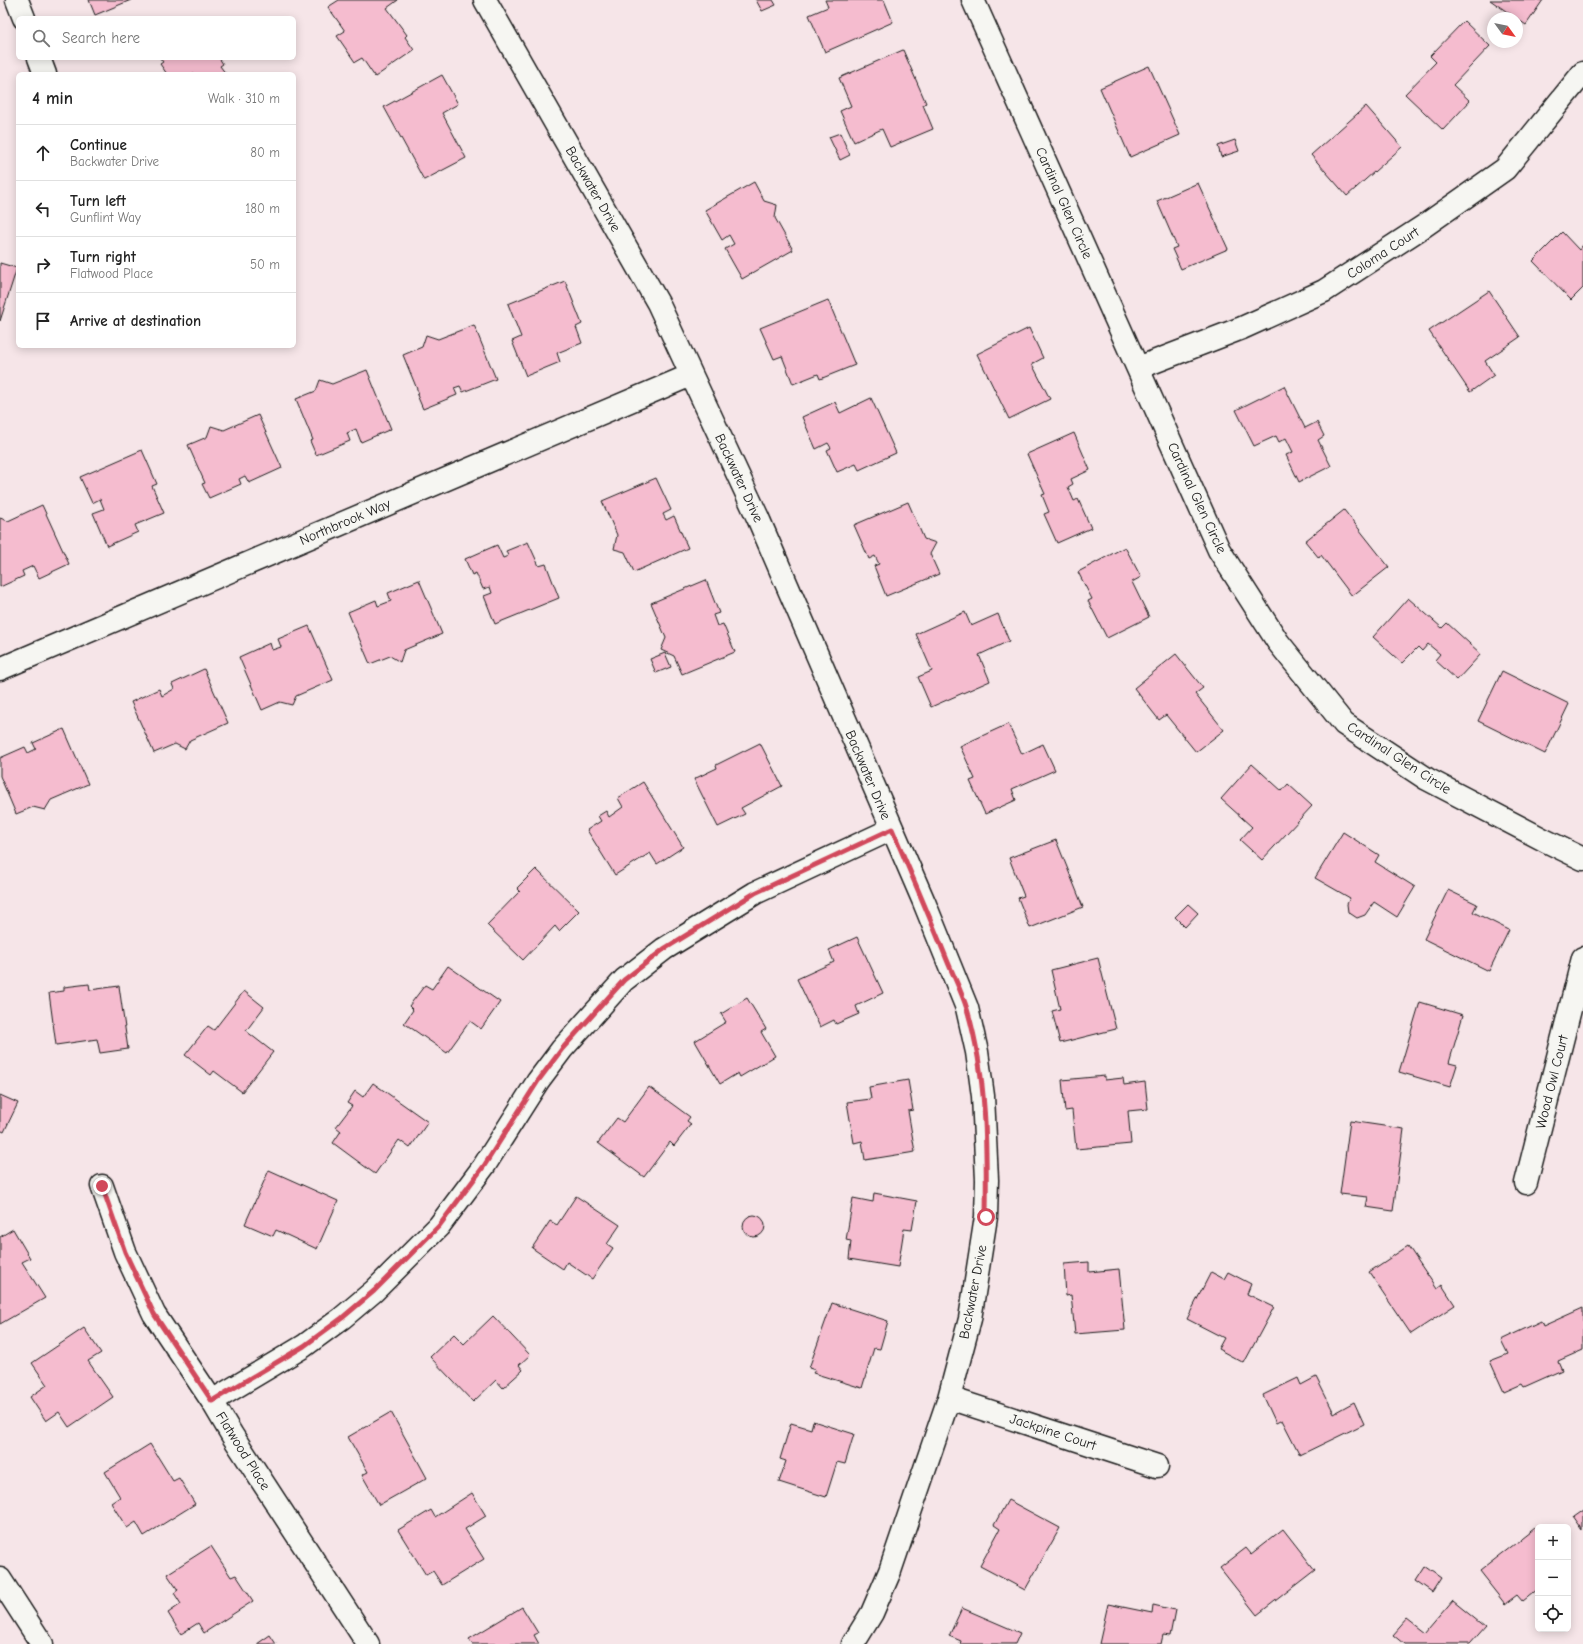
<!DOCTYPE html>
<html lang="en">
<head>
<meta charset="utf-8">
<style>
  body { margin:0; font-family:"Comic Neue",sans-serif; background:#f6f6f6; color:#222 }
  .controls { position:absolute; right:12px; bottom:12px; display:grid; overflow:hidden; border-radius:6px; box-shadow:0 2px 10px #0003 }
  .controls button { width:36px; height:36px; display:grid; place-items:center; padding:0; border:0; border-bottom:1px solid #e0e0e0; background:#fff; color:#222; font:20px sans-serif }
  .compass { position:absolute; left:1487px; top:12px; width:36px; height:36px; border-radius:50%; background:#fff; box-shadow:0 2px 10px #0003; rotate:123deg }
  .stop { position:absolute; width:12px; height:12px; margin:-9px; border:3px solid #d1495b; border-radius:50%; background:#fff }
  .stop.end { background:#d1495b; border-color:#fff; box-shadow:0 1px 4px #0008 }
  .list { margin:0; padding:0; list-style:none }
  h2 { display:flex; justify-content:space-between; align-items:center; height:52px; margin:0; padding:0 16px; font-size:17px }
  h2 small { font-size:13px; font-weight:400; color:#767676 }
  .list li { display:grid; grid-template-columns:26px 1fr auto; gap:12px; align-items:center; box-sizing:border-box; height:56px; padding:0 16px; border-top:1px solid #e0e0e0 }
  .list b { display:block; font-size:15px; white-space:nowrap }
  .list p { margin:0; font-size:13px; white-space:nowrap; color:#767676 }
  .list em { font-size:13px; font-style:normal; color:#767676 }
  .icon { flex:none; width:22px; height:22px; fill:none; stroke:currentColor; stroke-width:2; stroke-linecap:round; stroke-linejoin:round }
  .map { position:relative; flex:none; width:1583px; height:1644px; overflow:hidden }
  .search { position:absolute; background:#fff; box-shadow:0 2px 10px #0003; left:16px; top:16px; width:280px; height:44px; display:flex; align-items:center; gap:10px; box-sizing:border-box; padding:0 14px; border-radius:6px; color:#767676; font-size:15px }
  .panel { position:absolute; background:#fff; box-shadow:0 2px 10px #0003; left:16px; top:72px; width:280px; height:276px; border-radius:6px }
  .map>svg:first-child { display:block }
  .building { fill:#f5bccf; stroke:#1c1c1c }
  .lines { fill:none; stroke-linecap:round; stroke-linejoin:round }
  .street-casing { stroke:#1c1c1c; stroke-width:25 }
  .secondary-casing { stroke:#1c1c1c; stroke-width:25 }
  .street { stroke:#f6f6f2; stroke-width:22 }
  .secondary { stroke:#f6f6f2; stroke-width:22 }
  .route { stroke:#d1495b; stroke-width:5 }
  .labels { text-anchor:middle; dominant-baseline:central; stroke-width:3; stroke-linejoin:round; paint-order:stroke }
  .street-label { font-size:14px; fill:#1c1c1c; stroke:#f6f6f2 }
</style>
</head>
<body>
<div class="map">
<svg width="1583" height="1644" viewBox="0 0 1583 1644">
  <rect width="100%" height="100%" fill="#f6e5e8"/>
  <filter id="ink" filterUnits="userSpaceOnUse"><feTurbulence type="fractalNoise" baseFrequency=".025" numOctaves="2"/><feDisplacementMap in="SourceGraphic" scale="8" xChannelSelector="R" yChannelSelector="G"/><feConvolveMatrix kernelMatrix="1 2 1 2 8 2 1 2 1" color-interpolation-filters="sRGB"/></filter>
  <g filter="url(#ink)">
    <path class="building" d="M89 0H131L95 15Z
      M339 0H398L387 8 407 35 405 37 414 50 375 77 362 58 355 62 337 36 345 31 328 7Z
      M756 0H773L776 5 762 11Z
      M825 0H884L893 22 825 52 809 15 828 7Z
      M1490 0H1543L1526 25Z
      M1464 21 1490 46 1453 85 1470 101 1443 130 1405 94 1436 62 1430 56Z
      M903 50 926 103 923 105 933 129 890 147 882 129 854 142 840 111 851 106 839 78Z
      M160 58H219L223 64 220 66 226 74H167L160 64 163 62Z
      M1149 66 1180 135 1130 157 1100 88Z
      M442 75 458 104 442 113 466 158 424 180 384 107Z
      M1366 106 1402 147 1347 196 1311 155Z
      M840 133 850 155 840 160 829 137Z
      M1235 140 1239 151 1221 157 1218 146Z
      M754 182 764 201 777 205 775 218 793 250 742 279 725 249 734 244 729 235 722 240 705 210Z
      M1198 183 1228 249 1181 269 1172 249 1177 247 1157 201Z
      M1562 232 1579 250 1583 245V288L1571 300 1533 261Z
      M0 263 17 268 0 321Z
      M565 281 582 324 576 327 582 343 557 353 560 362 526 376 512 341 521 337 508 304Z
      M1489 291 1520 337 1485 361 1494 375 1470 392 1429 331Z
      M828 300 855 365 820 379 818 374 793 384 782 356 774 359 760 328Z
      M474 325 496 379 463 392 460 386 454 388 457 395 423 409 417 395 419 394 403 355 422 347 426 335 438 339Z
      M1029 328 1043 358 1032 364 1050 399 1009 419 977 354Z
      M367 370 391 429 361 442 356 429 347 433 350 441 316 455 310 441 313 440 296 399 316 391 320 380 332 384Z
      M1284 386 1305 428 1317 422 1324 436 1318 440 1331 466 1299 482 1286 455 1293 452 1286 438 1279 442 1276 436 1254 446 1236 410Z
      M871 398 896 453 859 470 856 464 837 472 827 450 831 448 828 443 816 449 802 417 835 402 840 413Z
      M258 415 282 468 249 483 245 476 239 479 241 484 209 498 202 484 205 483 188 445 207 437 211 426 224 430Z
      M1074 433 1090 470 1071 479 1073 484 1068 487 1074 501 1078 499 1091 528 1057 543 1044 514 1049 512 1042 495 1045 494 1027 454Z
      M142 450 157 484 152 486 164 513 135 525 138 532 107 546 93 513 104 509 100 499 92 503 80 477Z
      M656 478 671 510 663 514 666 520 674 516 688 548 634 572 625 552 614 549 617 535 602 501Z
      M908 502 924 539 936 543 930 554 939 574 886 596 874 566 879 564 875 556 869 559 854 525Z
      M42 505 69 564 39 578 33 566 22 571 24 576 0 587V518L8 521Z
      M1344 510 1389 567 1352 596 1321 555 1319 558 1305 541Z
      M528 542 539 566 546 564 559 598 495 624 484 596 492 593 490 587 483 589 476 573 472 575 465 559 497 545 503 558 508 556 506 551Z
      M1125 547 1141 577 1132 582 1149 617 1107 638 1088 601 1092 599 1078 572Z
      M419 580 442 634 404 650 400 662 390 656 370 664 348 612 376 600 378 606 391 601 388 593Z
      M706 580 719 613 713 615 717 626 723 624 735 652 682 674 674 656 661 650 666 638 651 603Z
      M1408 598 1442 628 1447 623 1481 654 1457 680 1435 660 1440 654 1428 644 1422 651 1418 647 1402 663 1373 637Z
      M965 612 971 626 998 614 1009 641 979 655 990 681 931 707 918 677 932 671 916 634Z
      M309 626 333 680 296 696 292 705 280 702 262 710 239 657 270 643 272 650 281 647 278 639Z
      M665 653 671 667 656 673 650 659Z
      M1176 654 1203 688 1195 694 1224 730 1196 752 1166 715 1159 720 1134 688Z
      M204 669 228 723 190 740 185 749 175 744 154 753 131 702 159 689 162 696 174 689 172 684Z
      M1502 671 1569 704 1545 754 1478 721Z
      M1008 724 1022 754 1043 744 1055 770 1012 789 1016 800 985 814 970 781 975 779 960 746Z
      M64 729 88 784 51 800 45 810 33 807 16 814 0 776V758L25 747 28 753 36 749 33 743Z
      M760 743 782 786 741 808 745 814 718 827 694 779 717 768 716 765Z
      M1252 764 1282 791 1288 784 1312 806 1262 860 1240 840 1252 827 1221 799Z
      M643 782 683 847 657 864 650 853 615 875 587 830 601 821 598 816 606 811 609 817 623 807 618 798Z
      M1343 832 1379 855 1375 862 1415 887 1397 917 1374 902 1365 915 1357 918 1348 912 1347 904 1350 898 1315 878Z
      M1056 840 1083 907 1030 928 1018 898 1024 896 1009 858Z
      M536 869 579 911 559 931 555 926 523 960 487 925 520 891 517 888Z
      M1448 890 1477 904 1473 912 1509 930 1489 971 1424 939Z
      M1188 904 1198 913 1185 927 1175 917Z
      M857 937 883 993 856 1006 859 1014 836 1024 834 1020 820 1027 797 979 834 962 829 950Z
      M1098 958 1116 1029 1060 1043 1052 1011 1060 1009 1051 970Z
      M448 966 500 1002 481 1029 470 1021 447 1053 404 1023 413 1010 409 1006 425 985 432 989Z
      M89 984 90 990 119 986 128 1049 100 1053 97 1039 56 1045 49 993 64 991V987Z
      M244 991 264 1007 246 1031 273 1052 242 1092 214 1071 211 1075 185 1055 208 1026 214 1030Z
      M747 998 766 1029 761 1032 775 1056 740 1077 738 1073 720 1084 695 1041 726 1022 721 1014Z
      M1420 1002 1463 1015 1449 1063 1457 1065 1450 1087 1399 1072Z
      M1105 1076V1080L1123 1078 1124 1085 1145 1082 1148 1109 1128 1111 1131 1144 1076 1149 1072 1110 1065 1111 1062 1080Z
      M908 1080 913 1110 908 1111 915 1152 865 1160 862 1141 854 1143 847 1102 871 1099 869 1087Z
      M373 1083 428 1122 410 1148 399 1140 375 1174 333 1143 341 1131 336 1127 352 1106 347 1103 355 1091 363 1097Z
      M649 1087 690 1117 687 1121 691 1124 674 1146 670 1142 644 1177 598 1143 617 1118 623 1122Z
      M0 1095 18 1103 4 1132 0 1130Z
      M1350 1121 1404 1129 1393 1211 1366 1207 1368 1197 1340 1194Z
      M269 1170 338 1201 317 1249 276 1230 273 1236 245 1224Z
      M874 1193 917 1201 912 1230 904 1229 898 1267 849 1259 851 1241 846 1240 853 1198 873 1202Z
      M576 1196 620 1225 607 1244 613 1248 592 1279 567 1262 563 1269 532 1248 550 1221 557 1225Z
      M743 1226a11 11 0 1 1 22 0a11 11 0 1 1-22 0Z
      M13 1229 30 1258 22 1262 45 1298 0 1324V1237Z
      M1408 1246 1437 1289 1442 1285 1455 1305 1411 1334 1369 1272Z
      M1089 1262V1272L1119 1269 1125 1330 1075 1334 1071 1295 1066 1296 1064 1264Z
      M1211 1272 1224 1279 1228 1272 1251 1284 1247 1294 1274 1307 1244 1363 1218 1349 1224 1338 1187 1319Z
      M832 1303 888 1321 880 1349 874 1348 862 1388 813 1373 815 1370 809 1368Z
      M1583 1308V1350L1558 1361 1562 1370 1524 1387 1522 1384 1504 1392 1490 1361 1508 1354 1501 1340 1541 1321 1543 1326Z
      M493 1316 530 1355 519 1365 523 1370 503 1388 496 1380 473 1402 430 1357 454 1334 464 1344Z
      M84 1328 101 1353 88 1361 113 1397 69 1427 59 1412 46 1421 30 1397 47 1385 32 1363Z
      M1316 1377 1334 1413 1354 1402 1364 1424 1300 1455 1282 1420 1276 1423 1263 1395 1298 1378 1301 1385Z
      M391 1412 427 1478 379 1505 362 1475 368 1472 348 1437Z
      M813 1421 854 1434 845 1464 837 1462 826 1497 779 1482 786 1461 780 1459 791 1423 811 1429Z
      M150 1444 173 1481 179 1478 195 1504 144 1536 136 1522 127 1528 111 1503 120 1497 105 1472Z
      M472 1493 486 1516 465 1529 484 1559 442 1585 433 1571 426 1575 398 1530 431 1510 435 1517Z
      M1008 1500 1060 1528 1025 1590 980 1566 1000 1529 994 1525Z
      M1583 1509V1530L1573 1516Z
      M1534 1528 1538 1533V1590L1523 1602 1517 1595 1505 1604 1479 1571Z
      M1283 1529 1315 1570 1257 1615 1220 1568 1246 1548 1251 1554Z
      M211 1546 231 1577 236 1575 253 1601 204 1633 198 1623 181 1634 168 1613 181 1604 174 1593 178 1590 167 1574Z
      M1425 1567 1442 1579 1433 1593 1416 1581Z
      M1453 1600 1485 1626 1469 1644H1404L1393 1635 1407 1619 1425 1633Z
      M1108 1604 1152 1613 1153 1605 1175 1610 1170 1636 1163 1635 1161 1644H1099Z
      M522 1607 538 1633 534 1635 539 1644H472L469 1639Z
      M962 1608 1020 1633 1015 1644H960L961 1641 949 1636Z
      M270 1635 276 1644H257Z"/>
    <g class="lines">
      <defs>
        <path id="street" d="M17 0 24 18
          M485 0 658 303 758 518 924 902 967 1008 977 1052 983 1096 987 1180 986 1217 970 1319 949 1398 890 1571 872 1613 853 1644
          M973 0 1219 550 1278 642 1344 724 1427 779 1546 841 1583 859
          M39 58 45 74
          M1138 368 1242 328 1324 291 1424 226 1505 169 1583 73
          M0 669 691 375
          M1526 1183 1583 958
          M102 1186 125 1252 154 1314 212 1401 232 1435 368 1644
          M949 1398 1157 1466
          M212 1401 304 1346 342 1318 374 1291 439 1226 484 1166 538 1081 562 1049 624 980 664 949 755 893 892 829"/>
        <path id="secondary" d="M0 1579 42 1644"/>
      </defs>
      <use href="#street" class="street-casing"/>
      <use href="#secondary" class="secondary-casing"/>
      <use href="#street" class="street"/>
      <use href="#secondary" class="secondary"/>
    </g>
  </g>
  <g class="lines" filter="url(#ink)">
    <path class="route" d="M102 1186 125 1252 154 1314 212 1401 304 1346 342 1318 374 1291 439 1226 484 1166 538 1081 562 1049 624 980 664 949 755 893 892 829C910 871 928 913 945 955 952 973 961 990 967 1009 987 1076 987 1147 986 1217"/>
  </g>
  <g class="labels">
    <g class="street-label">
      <text transform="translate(593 189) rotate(60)">Backwater Drive</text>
      <text transform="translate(1064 203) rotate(66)">Cardinal Glen Circle</text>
      <text transform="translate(1383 253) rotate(-33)">Coloma Court</text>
      <text transform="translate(739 478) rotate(65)">Backwater Drive</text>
      <text transform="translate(1197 498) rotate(65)">Cardinal Glen Circle</text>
      <text transform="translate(345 522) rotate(-23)">Northbrook Way</text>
      <text transform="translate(1399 758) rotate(33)">Cardinal Glen Circle</text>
      <text transform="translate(868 775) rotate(67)">Backwater Drive</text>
      <text transform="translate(1552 1082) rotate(-76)">Wood Owl Court</text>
      <text transform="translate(973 1292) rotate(-79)">Backwater Drive</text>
      <text transform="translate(1053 1432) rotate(18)">Jackpine Court</text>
      <text transform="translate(243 1451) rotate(58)">Flatwood Place</text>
    </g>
  </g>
</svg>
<div class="controls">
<button>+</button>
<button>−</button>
<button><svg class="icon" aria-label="locate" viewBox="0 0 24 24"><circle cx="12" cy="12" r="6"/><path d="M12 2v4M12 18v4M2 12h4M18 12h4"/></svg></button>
</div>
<svg class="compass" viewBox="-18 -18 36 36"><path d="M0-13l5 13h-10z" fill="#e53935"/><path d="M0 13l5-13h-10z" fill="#767676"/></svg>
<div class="stop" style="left:986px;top:1217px"></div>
<div class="stop end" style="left:102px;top:1186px"></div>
<div class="search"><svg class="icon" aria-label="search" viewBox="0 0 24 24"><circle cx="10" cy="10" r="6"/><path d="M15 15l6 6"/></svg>Search here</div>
<section class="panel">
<h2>4 min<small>Walk · 310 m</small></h2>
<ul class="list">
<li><svg class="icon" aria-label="ahead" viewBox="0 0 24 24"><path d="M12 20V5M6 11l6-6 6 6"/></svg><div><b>Continue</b><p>Backwater Drive</p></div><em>80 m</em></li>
<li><svg class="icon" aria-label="left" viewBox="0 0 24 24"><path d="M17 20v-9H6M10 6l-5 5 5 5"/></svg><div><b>Turn left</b><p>Gunflint Way</p></div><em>180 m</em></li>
<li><svg class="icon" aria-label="right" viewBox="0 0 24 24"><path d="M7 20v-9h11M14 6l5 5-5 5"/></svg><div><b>Turn right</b><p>Flatwood Place</p></div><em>50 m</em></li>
<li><svg class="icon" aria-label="arrive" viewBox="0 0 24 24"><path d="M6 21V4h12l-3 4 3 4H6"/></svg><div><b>Arrive at destination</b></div></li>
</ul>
</section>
</div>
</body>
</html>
